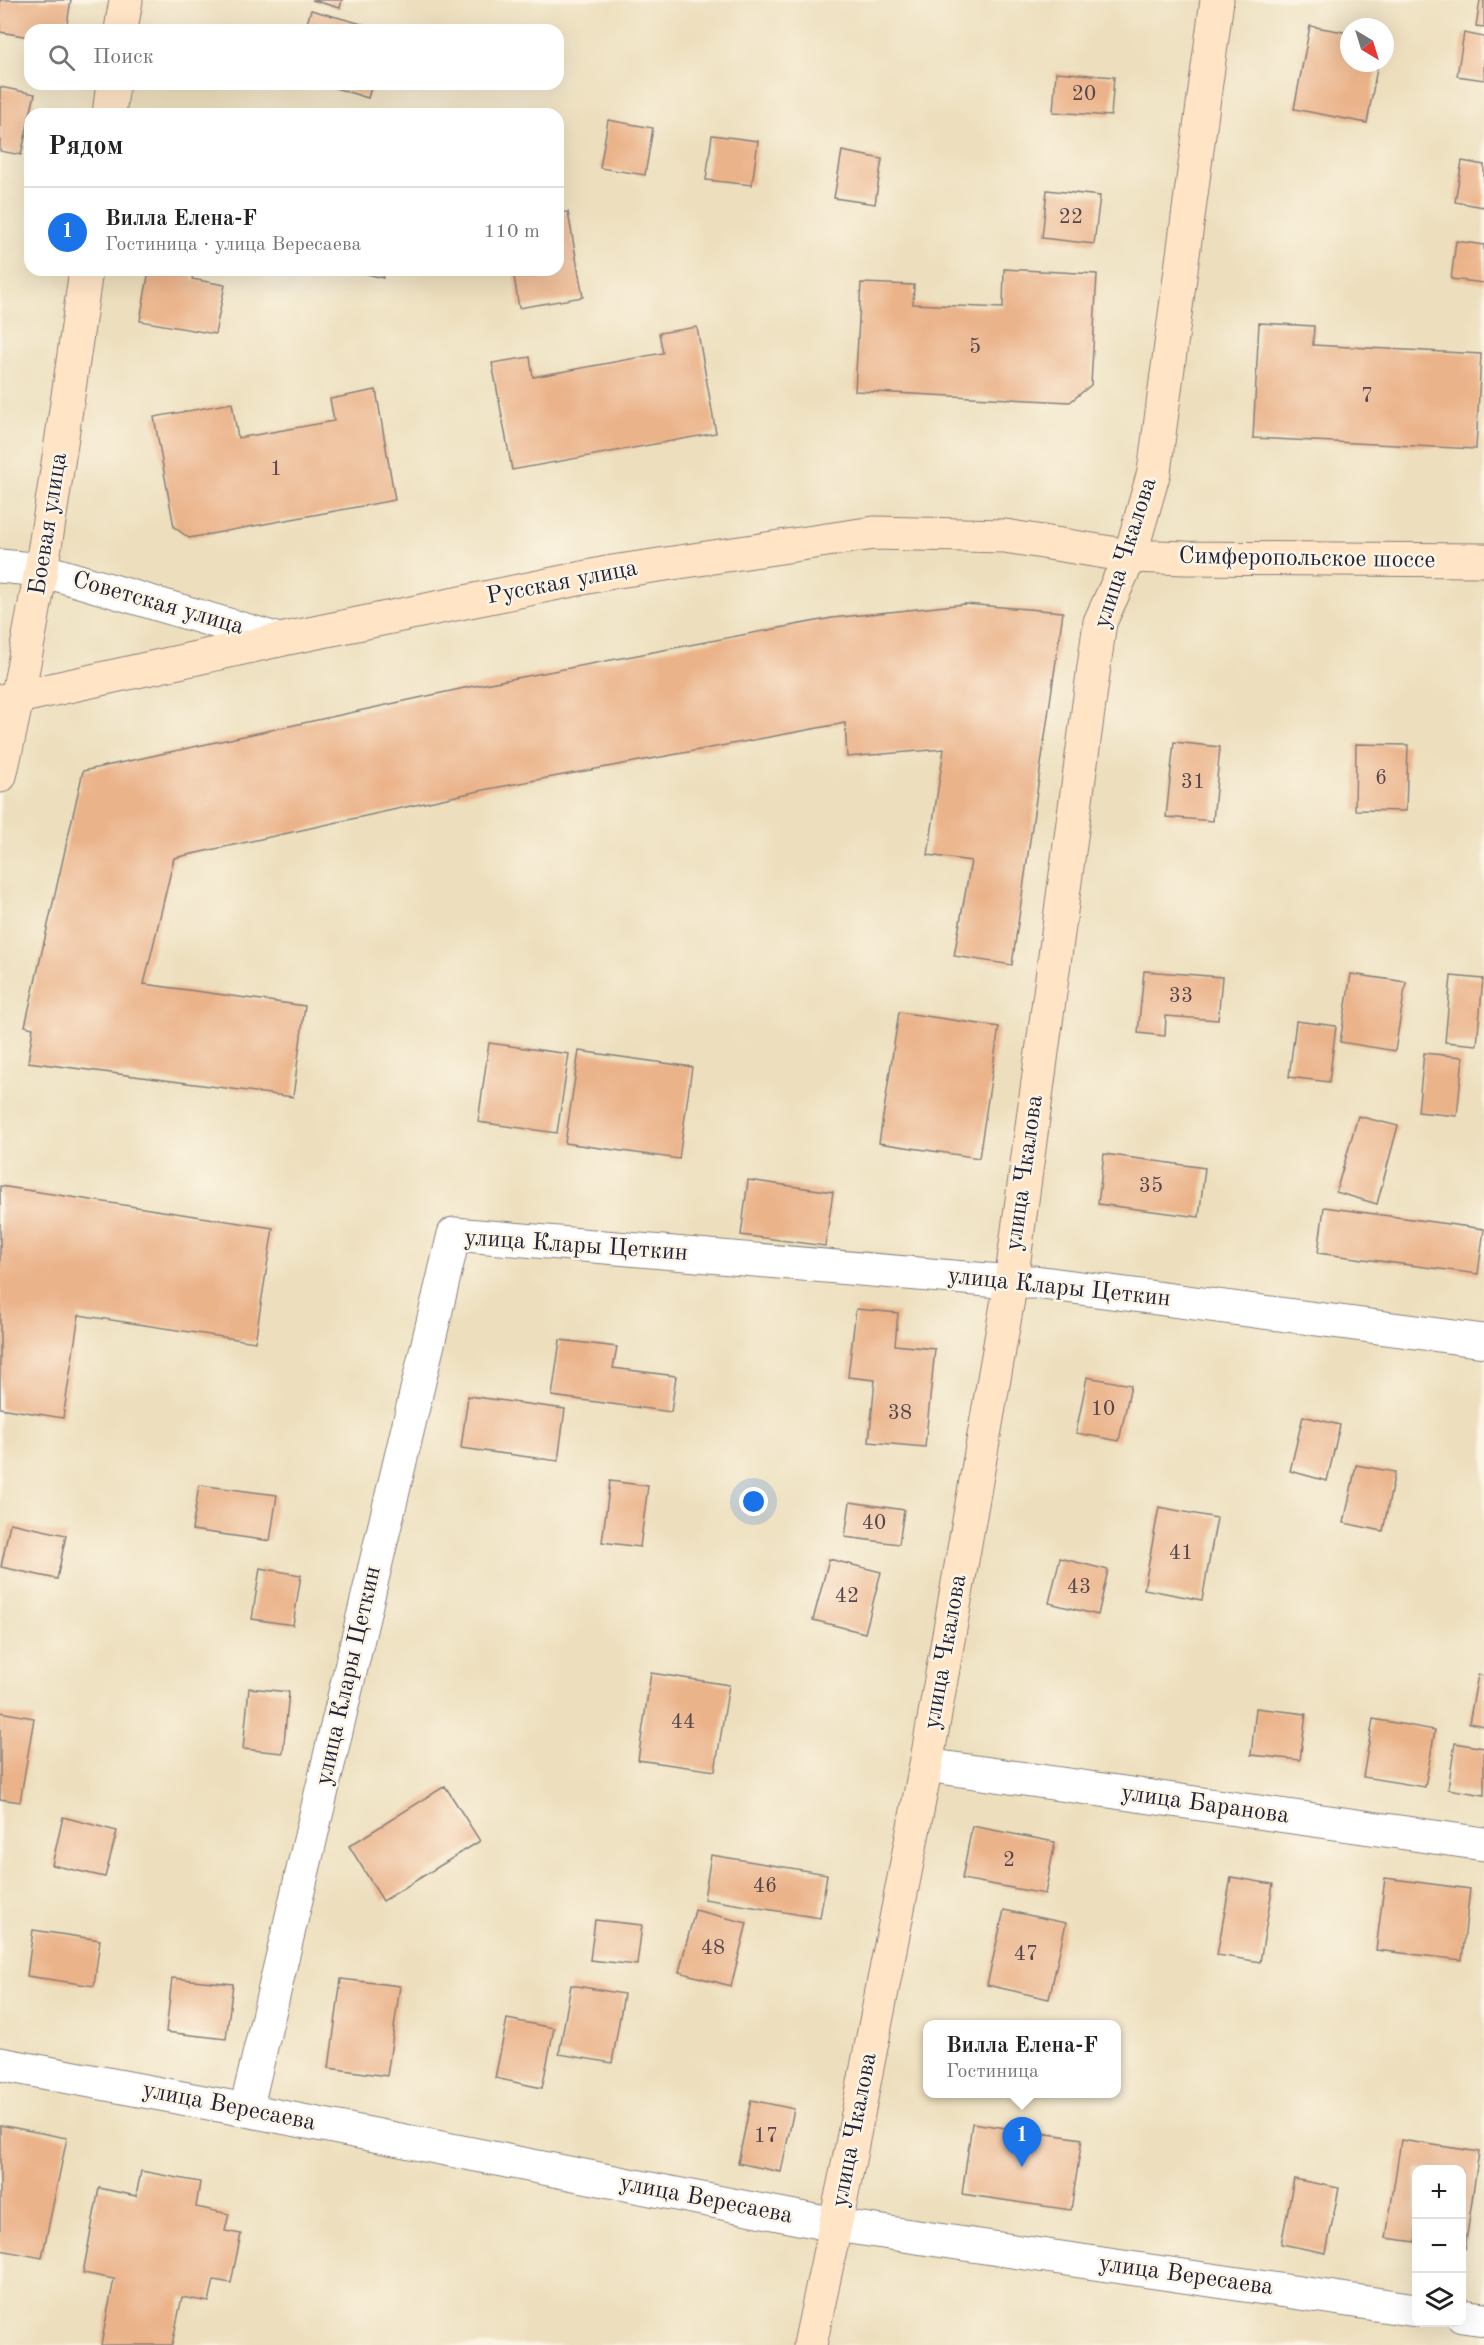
<!DOCTYPE html>
<html lang="ru">
<head>
<meta charset="utf-8">
<style>
  body { margin:0; font-family:"Old Standard TT",serif; background:#f2f2f2; color:#222 }
  .controls { position:absolute; right:18px; bottom:18px; display:grid; overflow:hidden; border-radius:12px; box-shadow:0 6px 24px #0002 }
  .controls button { width:54px; height:54px; display:grid; place-items:center; padding:0; border:0; border-bottom:2px solid #e0e0e0; background:#fff; color:#222; font:30px sans-serif }
  .compass { position:absolute; left:1340px; top:18px; width:54px; height:54px; border-radius:50%; background:#fff; box-shadow:0 6px 24px #0002; rotate:142deg }
  .you { position:absolute; left:754px; top:1502px; width:21px; height:21px; margin:-15px; border:4px solid #fff; border-radius:50%; background:#1a73e8; box-shadow:0 0 0 9px #1a73e833 }
  .badge { display:grid; place-items:center; width:39px; height:39px; border-radius:50%; background:#1a73e8; color:#fff; font-size:20px; font-weight:700 }
  .pin { position:absolute; translate:-50% -50px; filter:drop-shadow(0 2px 3px #0008) }
  .pin::after { content:''; position:absolute; top:32px; width:21px; height:18px; background:inherit; clip-path:polygon(0 0,100% 0,50% 100%) }
  .popup { position:absolute; left:923px; top:2020px; width:198px; height:78px; box-sizing:border-box; display:grid; place-content:center; border-radius:12px; background:#fff; filter:drop-shadow(0 2px 4px #0005); font-size:20px; white-space:nowrap; color:#767676 }
  .popup b { font-size:22px; color:#222 }
  .popup::after { content:''; position:absolute; left:50%; top:100%; margin-left:-12px; border:12px solid transparent; border-top-color:#fff }
  .list { margin:0; padding:0; list-style:none }
  h2 { display:flex; justify-content:space-between; align-items:center; height:78px; margin:0; padding:0 24px; font-size:26px }
  h2 small { font-size:20px; font-weight:400; color:#767676 }
  .list li { display:grid; grid-template-columns:39px 1fr auto; gap:18px; align-items:center; box-sizing:border-box; height:90px; padding:0 24px; border-top:2px solid #e0e0e0 }
  .list b { display:block; font-size:22px; white-space:nowrap }
  .list p { margin:0; font-size:20px; white-space:nowrap; color:#767676 }
  .list em { font-size:20px; font-style:normal; color:#767676 }
  .icon { flex:none; width:33px; height:33px; fill:none; stroke:currentColor; stroke-width:2; stroke-linecap:round; stroke-linejoin:round }
  .map { position:relative; flex:none; width:1484px; height:2345px; overflow:hidden }
  .search { position:absolute; background:#fff; box-shadow:0 6px 24px #0002; left:24px; top:24px; width:540px; height:66px; display:flex; align-items:center; gap:15px; box-sizing:border-box; padding:0 21px; border-radius:18px; color:#767676; font-size:22px }
  .panel { position:absolute; background:#fff; box-shadow:0 6px 24px #0002; left:24px; top:108px; width:540px; height:168px; border-radius:18px }
  .map>svg:first-child { display:block }
  .building { fill:#ebb38a }
  .lines { fill:none; stroke-linecap:round; stroke-linejoin:round }
  .street-casing { stroke:#88807c; stroke-width:35 }
  .secondary-casing { stroke:#88807c; stroke-width:35 }
  .street { stroke:#fff; stroke-width:33 }
  .secondary { stroke:#ffe4c6; stroke-width:33 }
  .labels { text-anchor:middle; dominant-baseline:central; stroke-width:5; stroke-linejoin:round; paint-order:stroke }
  .number-label { font-size:21px; fill:#54464f }
  .street-label { font-size:24px; fill:#22223b; stroke:#fcf5e5 }
</style>
</head>
<body>
<div class="map">
<svg width="1484" height="2345" viewBox="0 0 1484 2345">
  <rect width="100%" height="100%" fill="#fcf5e5"/>
  <filter id="ink" filterUnits="userSpaceOnUse"><feTurbulence type="fractalNoise" baseFrequency=".0167" numOctaves="2"/><feDisplacementMap in="SourceGraphic" scale="12" xChannelSelector="R" yChannelSelector="G"/><feConvolveMatrix kernelMatrix="1 2 1 2 8 2 1 2 1" color-interpolation-filters="sRGB"/></filter>
  <filter id="wash" filterUnits="userSpaceOnUse"><feTurbulence type="fractalNoise" baseFrequency=".008" numOctaves="4" result="noise"/><feDisplacementMap in="SourceGraphic" scale="24" xChannelSelector="R" yChannelSelector="G"/><feGaussianBlur stdDeviation="1.35" result="paint"/><feColorMatrix in="noise" values="0 0 0 0 0 0 0 0 0 0 0 0 0 0 0 0 0 1.4 0 .05"/><feComposite in="paint" operator="in"/></filter>
  <g filter="url(#wash)">
    <rect width="100%" height="100%" fill="#eddfbd"/>
    <g id="blocks">
      <path class="building" d="M0 0H71L66 30H30V37L0 32Z
        M312 0H342L340 8Z
        M1480 0H1484V27L1476 26Z
        M311 10 380 29V30H305Z
        M1310 26 1349 33V63H1378L1367 123 1294 109Z
        M1464 33 1484 37V80L1457 76Z
        M1056 72 1114 77 1111 116 1053 112Z
        M322 84H372L368 98Z
        M0 87 35 94 21 155 0 151Z
        M608 120 653 128 645 175 600 168Z
        M712 135 758 141 752 185 706 180Z
        M842 151 882 159 875 204 834 198Z
        M1462 161 1484 165V207L1455 202Z
        M1047 190 1100 196 1094 244 1042 238Z
        M568 212 583 297 519 308 513 270H558V213Z
        M1456 241 1484 245V283L1451 279Z
        M1004 269 1097 274 1091 385 1070 402 855 391 861 283 914 285 913 304 1003 308Z
        M149 270H194L192 279 225 285 215 334 140 321Z
        M352 270H384L383 278Z
        M1259 323 1314 326 1313 345 1481 354 1476 449 1253 438Z
        M697 327 716 433 512 470 492 363 530 357 533 377 663 353 659 333Z
        M376 390 395 500 189 538 174 527 154 417 232 403 238 438 334 421 330 399Z
        M965 604 1063 612 1012 965 954 956 971 861 928 855 944 749 847 757 845 723 488 789 174 858 144 984 305 1006 293 1097 28 1062 33 1028 25 1026 83 771 469 687 832 618Z
        M1174 742 1220 747 1213 821 1166 817Z
        M1356 744 1408 745 1406 811 1355 810Z
        M1144 971 1222 977 1218 1020 1166 1016 1165 1036 1138 1033Z
        M1351 974 1406 982 1395 1051 1340 1042Z
        M1451 976 1483 979 1477 1045 1445 1042Z
        M899 1012 999 1027 979 1158 879 1143Z
        M1296 1021 1336 1026 1329 1082 1289 1077Z
        M489 1043 569 1054 557 1133 478 1122Z
        M579 1051 692 1067 679 1159 565 1143Z
        M1424 1053 1463 1057 1457 1116 1418 1112Z
        M1358 1116 1398 1126 1377 1204 1336 1192Z
        M1104 1154 1205 1168 1199 1217 1098 1204Z
        M748 1180 833 1192 825 1246 741 1235Z
        M0 1186 273 1228 255 1342 79 1315 63 1418 0 1408Z
        M1324 1207 1484 1229 1478 1274 1318 1253Z
        M856 1309 898 1313 895 1345 935 1349 925 1447 869 1442 875 1380 848 1377Z
        M560 1340 617 1347 613 1368 676 1376 671 1412 552 1396Z
        M1087 1377 1131 1385 1119 1441 1076 1433Z
        M468 1396 565 1409 558 1461 461 1448Z
        M1303 1416 1340 1425 1327 1481 1290 1471Z
        M1356 1465 1395 1472 1383 1531 1344 1523Z
        M610 1481 648 1486 640 1547 602 1542Z
        M199 1485 277 1495 270 1541 192 1530Z
        M850 1502 904 1510 899 1544 845 1537Z
        M1159 1507 1217 1518 1202 1600 1144 1589Z
        M10 1523 66 1535 57 1579 1 1567Z
        M1060 1558 1108 1570 1098 1615 1049 1603Z
        M829 1559 881 1572 865 1633 813 1620Z
        M260 1568 301 1575 293 1625 252 1619Z
        M651 1673 729 1685 715 1771 638 1760Z
        M1478 1675 1484 1676V1726L1469 1723Z
        M249 1688 289 1692 283 1753 243 1749Z
        M1256 1708 1306 1714 1300 1760 1251 1755Z
        M0 1712 34 1718 20 1802 0 1799Z
        M1373 1719 1435 1730 1425 1787 1363 1777Z
        M1455 1743 1484 1748V1795L1448 1789Z
        M445 1786 480 1841 383 1901 349 1846Z
        M63 1817 117 1831 105 1877 52 1865Z
        M972 1826 1055 1842 1045 1894 962 1879Z
        M711 1855 827 1874 820 1918 704 1899Z
        M1231 1877 1273 1884 1260 1962 1217 1955Z
        M1385 1878 1470 1889 1462 1960 1376 1950Z
        M695 1910 747 1923 731 1986 679 1972Z
        M1004 1910 1066 1923 1049 1999 987 1985Z
        M595 1920 642 1925 637 1965 590 1960Z
        M33 1930 100 1940 94 1986 27 1976Z
        M172 1978 233 1984 226 2039 166 2032Z
        M341 1979 400 1986 387 2076 329 2068Z
        M571 1985 624 1994 612 2063 559 2054Z
        M507 2019 554 2028 542 2088 495 2078Z
        M751 2100 794 2109 781 2172 738 2163Z
        M972 2123 1082 2139 1071 2210 962 2194Z
        M0 2125 67 2138 42 2258 0 2250Z
        M1401 2140 1479 2152 1465 2249H1462V2170H1416V2242L1386 2238Z
        M141 2171 200 2182 196 2207 229 2214 225 2231 241 2234 231 2283 214 2280 209 2302 182 2297 172 2345H101L114 2279 83 2273 99 2188 136 2196Z
        M1294 2179 1339 2188 1326 2253 1281 2244Z"/>
    </g>
  </g>
  <g filter="url(#ink)">
    <use href="#blocks" fill-opacity="0" stroke="#88807c" stroke-width="1.5"/>
    <g class="lines">
      <defs>
        <path id="street" d="M0 566 42 570 279 640
          M926 1765 1484 1844
          M0 2064 246 2110 835 2225 1416 2310
          M246 2110 454 1234 1011 1282H1035L1484 1341
          M1462 2316 1484 2319"/>
        <path id="secondary" d="M121 30 126 0
          M109 114 113 84
          M0 701 279 640 612 572 874 533 1005 536 1130 556 1185 558 1484 560
          M0 776C39 609 62 439 86 270
          M810 2345 849 2160 926 1765 1011 1282 1100 622 1130 556 1154 472 1217 0"/>
      </defs>
      <use href="#street" class="street-casing"/>
      <use href="#secondary" class="secondary-casing"/>
      <use href="#street" class="street"/>
      <use href="#secondary" class="secondary"/>
    </g>
  </g>
  <g class="labels">
    <g class="number-label">
      <text x="1084" y="94">20</text>
      <text x="1071" y="217">22</text>
      <text x="975" y="347">5</text>
      <text x="1367" y="396">7</text>
      <text x="276" y="469">1</text>
      <text x="1381" y="778">6</text>
      <text x="1193" y="782">31</text>
      <text x="1181" y="996">33</text>
      <text x="1151" y="1186">35</text>
      <text x="1103" y="1409">10</text>
      <text x="900" y="1413">38</text>
      <text x="874" y="1523">40</text>
      <text x="1181" y="1553">41</text>
      <text x="1079" y="1587">43</text>
      <text x="847" y="1596">42</text>
      <text x="683" y="1722">44</text>
      <text x="1009" y="1860">2</text>
      <text x="765" y="1886">46</text>
      <text x="713" y="1948">48</text>
      <text x="1026" y="1954">47</text>
      <text x="766" y="2136">17</text>
    </g>
    <g class="street-label">
      <text transform="translate(49 524) rotate(-81)">Боевая улица</text>
      <text transform="translate(1126 553) rotate(-72)">улица Чкалова</text>
      <text transform="translate(1307 559) rotate(1)">Симферопольское шоссе</text>
      <text transform="translate(562 583) rotate(-11)">Русская улица</text>
      <text transform="translate(158 604) rotate(16)">Советская улица</text>
      <text transform="translate(1025 1173) rotate(-82)">улица Чкалова</text>
      <text transform="translate(576 1246) rotate(4)">улица Клары Цеткин</text>
      <text transform="translate(1059 1288) rotate(6)">улица Клары Цеткин</text>
      <text transform="translate(946 1652) rotate(-80)">улица Чкалова</text>
      <text transform="translate(349 1676) rotate(-77)">улица Клары Цеткин</text>
      <text transform="translate(1205 1805) rotate(8)">улица Баранова</text>
      <text transform="translate(229 2107) rotate(11)">улица Вересаева</text>
      <text transform="translate(855 2130) rotate(-79)">улица Чкалова</text>
      <text transform="translate(706 2200) rotate(11)">улица Вересаева</text>
      <text transform="translate(1186 2276) rotate(8)">улица Вересаева</text>
    </g>
  </g>
</svg>
<div class="controls">
<button>+</button>
<button>−</button>
<button><svg class="icon" aria-label="layers" viewBox="0 0 24 24"><path d="M12 4l9 5-9 5-9-5zM3 14l9 5 9-5"/></svg></button>
</div>
<svg class="compass" viewBox="-18 -18 36 36"><path d="M0-13l5 13h-10z" fill="#e53935"/><path d="M0 13l5-13h-10z" fill="#767676"/></svg>
<div class="you"></div>
<div class="pin badge" style="left:1022px;top:2167px">1</div>
<div class="popup"><b>Вилла Елена-F</b>Гостиница</div>
<div class="search"><svg class="icon" aria-label="search" viewBox="0 0 24 24"><circle cx="10" cy="10" r="6"/><path d="M15 15l6 6"/></svg>Поиск</div>
<section class="panel">
<h2>Рядом<small></small></h2>
<ul class="list">
<li><span class="badge">1</span><div><b>Вилла Елена-F</b><p>Гостиница · улица Вересаева</p></div><em>110 m</em></li>
</ul>
</section>
</div>
</body>
</html>
